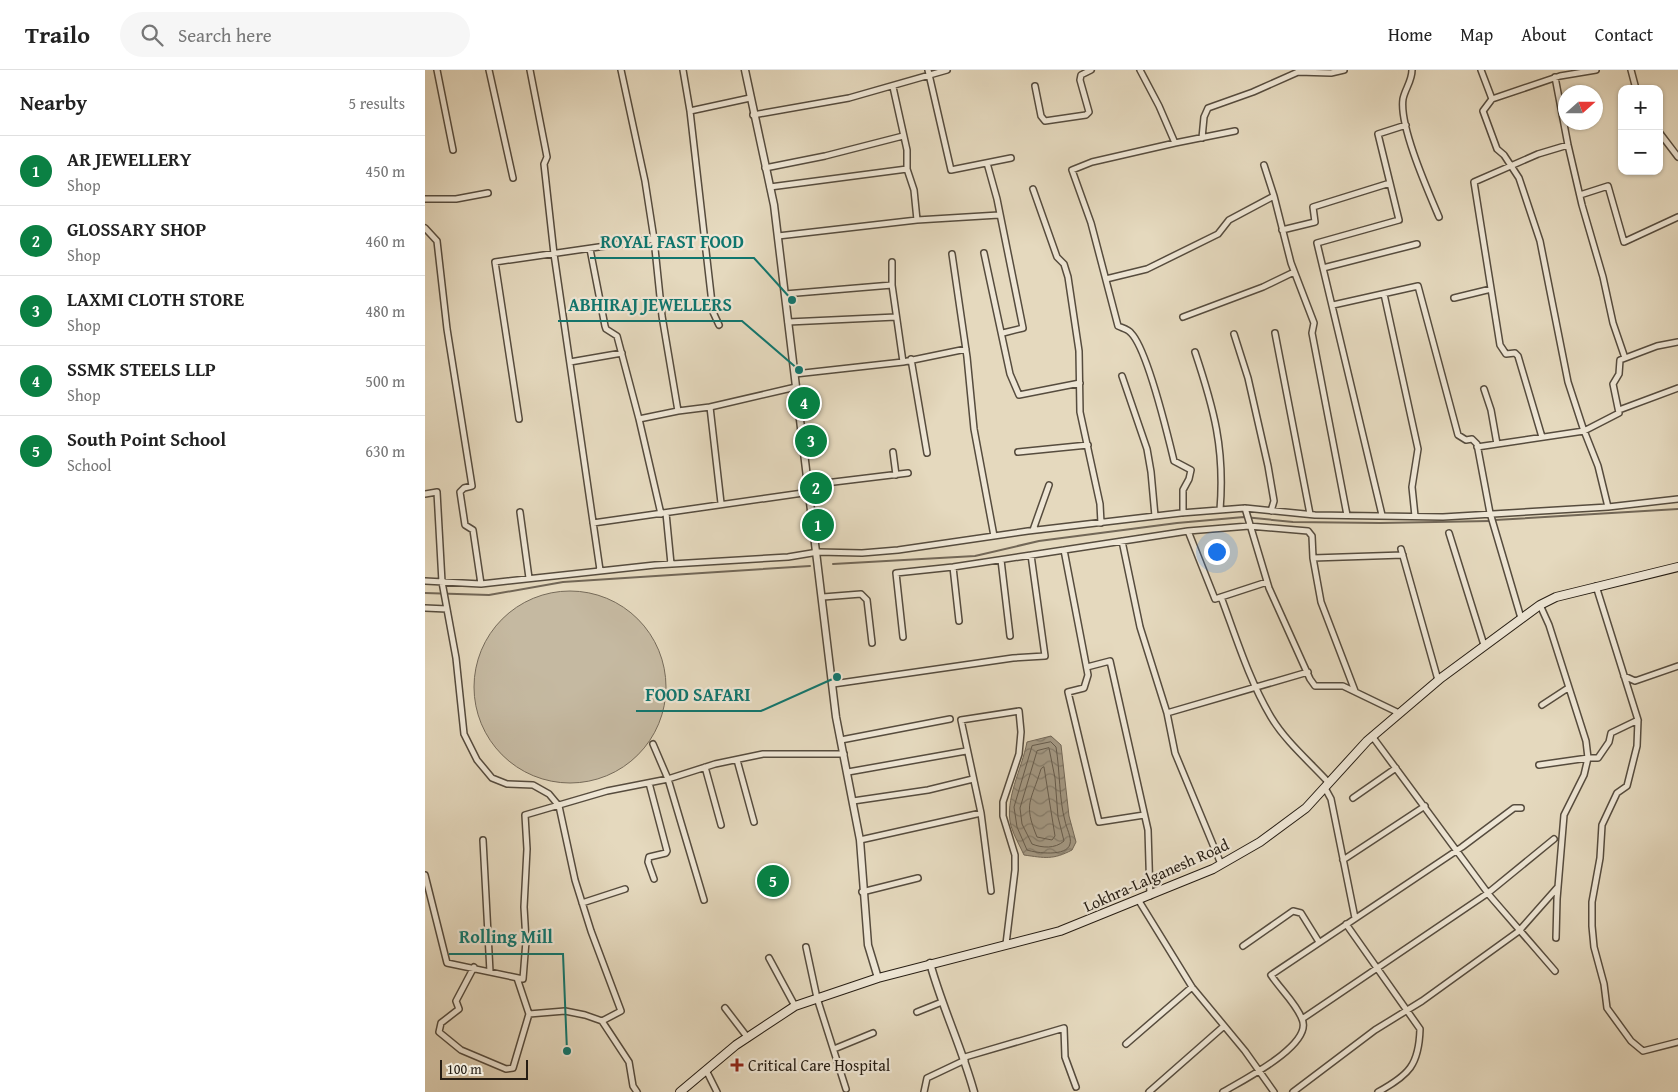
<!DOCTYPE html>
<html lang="en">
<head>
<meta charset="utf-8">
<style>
  body { margin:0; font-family:"Gentium Book Plus",serif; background:#f6f6f6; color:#222 }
  .controls { position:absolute; right:15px; top:15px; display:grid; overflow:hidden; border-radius:10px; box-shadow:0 1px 4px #0004 }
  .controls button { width:45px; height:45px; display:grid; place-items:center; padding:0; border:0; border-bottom:1px solid #e0e0e0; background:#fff; color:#222; font:25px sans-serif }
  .compass { position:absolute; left:1133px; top:15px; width:45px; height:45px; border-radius:50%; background:#fff; box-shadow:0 1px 4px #0004; rotate:69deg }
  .scale { position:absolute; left:15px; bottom:12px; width:88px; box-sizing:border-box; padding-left:5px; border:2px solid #261d13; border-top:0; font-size:14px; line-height:18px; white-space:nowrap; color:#261d13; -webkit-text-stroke:4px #eee6d5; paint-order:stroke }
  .you { position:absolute; left:791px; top:481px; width:18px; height:18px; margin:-12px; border:4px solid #fff; border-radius:50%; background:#1a73e8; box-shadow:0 0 0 8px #1a73e833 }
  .badge { display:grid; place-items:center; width:32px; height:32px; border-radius:50%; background:#0b8043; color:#fff; font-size:16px; font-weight:700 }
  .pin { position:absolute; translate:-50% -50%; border:2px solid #fff; box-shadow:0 1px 5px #0006 }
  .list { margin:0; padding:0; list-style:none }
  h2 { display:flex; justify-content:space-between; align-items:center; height:65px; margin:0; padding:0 20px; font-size:21px }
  h2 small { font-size:16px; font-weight:400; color:#767676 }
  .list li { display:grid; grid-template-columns:32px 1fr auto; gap:15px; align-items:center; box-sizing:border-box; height:70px; padding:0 20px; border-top:1px solid #e0e0e0 }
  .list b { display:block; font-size:19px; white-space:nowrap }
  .list p { margin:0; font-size:16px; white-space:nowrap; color:#767676 }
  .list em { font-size:16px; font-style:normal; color:#767676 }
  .icon { flex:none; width:28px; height:28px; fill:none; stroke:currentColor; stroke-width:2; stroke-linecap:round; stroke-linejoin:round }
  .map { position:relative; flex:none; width:1253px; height:1022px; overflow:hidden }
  header { display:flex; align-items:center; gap:30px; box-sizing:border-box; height:70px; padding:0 25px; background:#fff; border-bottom:1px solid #e0e0e0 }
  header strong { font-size:24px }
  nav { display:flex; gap:28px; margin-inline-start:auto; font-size:18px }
  .search { width:350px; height:45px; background:#f6f6f6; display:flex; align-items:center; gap:12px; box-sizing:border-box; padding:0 18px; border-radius:28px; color:#767676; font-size:19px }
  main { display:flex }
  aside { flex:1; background:#fff }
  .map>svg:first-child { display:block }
  .green { fill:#c5b9a1; stroke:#766b5a }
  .water { fill:url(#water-waves); stroke:#726757 }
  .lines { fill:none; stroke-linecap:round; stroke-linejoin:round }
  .shore { stroke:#655b4c; stroke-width:1 }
  .stream { stroke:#726757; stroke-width:2 }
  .minor-casing { stroke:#564c3e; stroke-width:8 }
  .tertiary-casing { stroke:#564c3e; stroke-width:9 }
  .secondary-casing { stroke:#261d13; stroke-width:10 }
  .minor { stroke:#eee6d5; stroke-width:5 }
  .tertiary { stroke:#eee6d5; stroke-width:6 }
  .secondary { stroke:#eee6d5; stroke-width:8 }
  .poi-dot { fill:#8f2418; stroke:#eee6d5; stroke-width:2 }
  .labels { text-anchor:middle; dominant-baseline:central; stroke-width:4.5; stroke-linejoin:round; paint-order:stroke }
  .street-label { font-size:16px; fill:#261d13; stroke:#eee6d5 }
  .poi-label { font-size:16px; fill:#261d13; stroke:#eee6d5; text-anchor:start }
  .leader { fill:none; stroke:#0f766e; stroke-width:2 }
  .callout-dot { fill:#0f766e; stroke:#eee6d5; stroke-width:2 }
  .callout-label { font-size:18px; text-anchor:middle; font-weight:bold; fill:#0f766e; stroke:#eee6d5; stroke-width:4.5; stroke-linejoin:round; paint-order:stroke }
</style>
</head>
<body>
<header>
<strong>Trailo</strong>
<div class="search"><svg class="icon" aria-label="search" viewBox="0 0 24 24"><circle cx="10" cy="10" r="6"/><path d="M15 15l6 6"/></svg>Search here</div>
<nav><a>Home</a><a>Map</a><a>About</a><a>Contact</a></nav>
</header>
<main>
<aside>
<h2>Nearby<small>5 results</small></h2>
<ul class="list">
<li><span class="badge">1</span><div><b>AR JEWELLERY</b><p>Shop</p></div><em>450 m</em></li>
<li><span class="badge">2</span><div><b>GLOSSARY SHOP</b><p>Shop</p></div><em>460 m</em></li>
<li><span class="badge">3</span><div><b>LAXMI CLOTH STORE</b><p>Shop</p></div><em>480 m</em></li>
<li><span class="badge">4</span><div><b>SSMK STEELS LLP</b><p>Shop</p></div><em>500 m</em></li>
<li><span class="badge">5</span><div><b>South Point School</b><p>School</p></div><em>630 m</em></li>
</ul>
</aside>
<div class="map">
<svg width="1253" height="1022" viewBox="0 0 1253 1022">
  <defs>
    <pattern id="water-waves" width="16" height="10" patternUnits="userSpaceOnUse" patternTransform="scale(1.25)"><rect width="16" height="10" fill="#a49984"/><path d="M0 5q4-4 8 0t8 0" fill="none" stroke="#857c6b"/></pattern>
  </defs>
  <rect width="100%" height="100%" fill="#e5d9be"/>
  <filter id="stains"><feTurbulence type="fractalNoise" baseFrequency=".004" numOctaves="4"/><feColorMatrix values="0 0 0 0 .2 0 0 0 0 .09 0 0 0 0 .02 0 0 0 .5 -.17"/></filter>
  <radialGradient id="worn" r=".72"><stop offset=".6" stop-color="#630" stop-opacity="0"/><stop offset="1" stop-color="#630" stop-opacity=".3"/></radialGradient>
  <path class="green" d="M49 617a96 96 0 1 1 192 0a96 96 0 1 1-192 0Z"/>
  <path class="water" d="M626 666 636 675 644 746 651 772 647 780C628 790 620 788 599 785 595 776 589 766 586 756 579 730 597 699 602 672Z"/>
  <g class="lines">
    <path class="shore" d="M626 672 631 677C635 701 634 729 640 751 641 757 647 768 645 774 642 787 611 783 602 780L592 757 589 737 607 676Z
      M624 678 630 708 633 747 639 771C630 779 617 778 607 774L597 754 595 738 612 681Z
      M619 697 630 766 627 770 612 767C598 733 606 732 616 699Z"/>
    <path class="stream" d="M1070 450 1253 439
      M408 494 550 486 614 471 752 453 819 447 868 452 955 453 1065 451
      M0 523 64 525 138 512 385 496"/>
    <defs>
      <path id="minor" d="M12 0 28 80
        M64 0 88 108
        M105 0 122 87 119 94 129 184 175 500
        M196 0 220 111 229 169 237 246 253 341 214 349 236 444
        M258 0 265 41 325 28
        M503 0 526 100 586 88
        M715 0 734 36 750 73 810 61
        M987 0C987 11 980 19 978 29 974 56 1003 121 1014 147
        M1056 0 1067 29
        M1171 0 1135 6 1067 29 1058 41 1072 79 1079 85 1094 108 1115 171 1143 312 1158 358 1173 396 1183 437 1253 429
        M1206 0 1211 19
        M1130 7 1143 75 1157 135 1178 207 1188 253 1200 288
        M610 16 616 46 620 51 661 45 664 42 655 10 656 5 666 0
        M468 17 482 80V99L489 120 492 150
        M265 41 288 242 294 255
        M328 45 424 28 522 0
        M1234 62 1253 87
        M777 68 779 47 783 38 828 22 873 2 906 3 919 0
        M750 73 667 92 647 100 666 153 693 256C697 258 703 259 706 263 722 279 743 366 749 391L766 400 764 409 758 420V443
        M562 93 572 129 598 258 578 263
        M340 98 400 86 478 66
        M345 117 482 99
        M608 119 632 187 639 194 643 207 654 281 655 342 675 434 676 453
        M1155 125 1183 116 1199 172 1253 147
        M849 126 866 193 889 253 887 263 922 445
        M0 129H31L63 123
        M0 158 12 171 22 259 47 416 39 418 35 422 40 455 48 460 56 514
        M857 160 890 152 888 137 965 113
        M353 166 492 150 574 145
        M165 179 180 256 181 259 192 266 214 349
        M559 183 585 304 594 325 655 313
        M527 184 542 287 549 359 569 466
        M898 198 992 174
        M681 209 722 199 793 164 804 150 849 126 839 95
        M467 215V192
        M360 224 467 215 478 292
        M959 224 993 379 987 417 990 446
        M1029 228 1066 219
        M908 235 993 216 1033 365 1041 370 1047 369 1052 374 1065 443 1096 548
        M758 247 838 217 869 202
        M363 252 471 247
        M850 263 885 444
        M809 264 823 308 843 396 849 431 846 441
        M770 282C789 339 800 379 795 440
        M486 289 502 383
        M145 292 197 283
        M370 304 478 292 541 279
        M697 306 722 379 726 402 730 446
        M1059 319 1066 340 1072 374
        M285 337 371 317
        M1194 340 1253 318
        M253 341 285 337 296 433
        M94 349 70 192 229 169
        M1117 367 1093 286 1090 283 1081 284 1075 275 1049 112 1113 84 1143 75
        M1052 377 1159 361 1194 343 1188 314 1194 304 1195 290 1232 276 1253 272
        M468 382 471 405
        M593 382 663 375
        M384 415 483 403
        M0 424 12 422 17 512 31 588 39 664 52 690 67 708 82 714 108 715 124 724 134 736 150 810 166 861 196 941 177 951 204 992 208 1016 212 1022
        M820 438 844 518 885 609 890 616H918L974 643
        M95 442 104 508
        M241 443 246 494
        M957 445 892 173 974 150 953 64 981 55
        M168 453 385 422
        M608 460 624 415
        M1024 463 1059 575
        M697 471 715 557 742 643 750 683 796 794
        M976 479 1013 610
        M639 480 663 605 659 618 643 622 674 752 719 745
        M576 490 585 566
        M528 497 534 551
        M0 511 56 514 230 495 363 487 393 482 437 483 473 480 603 461 756 443 820 438 890 445 1018 447 1183 437
        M842 512 790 529 763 461 824 456 883 461 887 466 888 488
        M1171 516 1213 650 1212 676 1202 716 1192 723 1177 755 1175 788 1167 832V856L1169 877 1179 914 1182 938 1206 971 1218 981 1253 972
        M398 527 436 524 442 530 447 573
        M796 527C811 567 824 610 846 647 861 672 885 692 904 713
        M1115 535 1124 555 1161 671 1163 688 1159 705 1139 745 1132 829 1131 868
        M0 538 22 539
        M478 567 471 503 528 497 763 461
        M662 597 685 591 723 760 725 826
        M1199 606 1210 611 1253 596
        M408 614 588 588 620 586 606 485
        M930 621 896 532 888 488 978 485
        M1117 635 1143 618
        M742 643 883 602
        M947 666 1065 826 1130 901
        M416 670 525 649
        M228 674 243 709 279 830
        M312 690 329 752
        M1114 695 1163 688H1173L1184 672 1186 663 1213 650
        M280 697 296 755
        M423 702 541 681
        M224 713 242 781 241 783 224 787 223 792 229 809
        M900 718 906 729 930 848
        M928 728 971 698
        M428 731 503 720 548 709
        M58 770 65 902
        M435 770 556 743
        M918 790 1000 736
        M0 805 22 893 98 909 101 871 99 837 102 779 100 745 182 721 243 709 290 694 338 684H419
        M566 821 556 743 536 650 594 641 596 662 594 684 578 732V746L590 785V800L581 874
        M437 822 493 808
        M714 831 767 917 820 981 849 1022
        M157 833 200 819
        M921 854 995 959C994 995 984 1005 953 1022
        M818 876 868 841 876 843 894 872
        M381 877 392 928 421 1019
        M344 888 370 936
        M49 897 31 931 34 939 16 953 14 962 36 980 81 999 88 998 104 944
        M92 908 104 944 140 941 160 945 177 951
        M300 938 323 968
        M492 942 517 932
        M877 949 1063 823 1129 769
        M701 974 767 917
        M409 979 448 963
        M540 987 639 958 640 987 651 1017
        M281 1000 292 1022
        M499 1022 502 1008 540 990
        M724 1022 799 956
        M798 1022C816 1011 889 975 877 949 871 933 855 919 846 905L1037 777 1089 738H1096
        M868 1022 950 960 997 931 1094 861 1132 818"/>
      <path id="tertiary" d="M320 0 349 135 411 647 435 770 443 875 453 908
        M505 893C517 937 537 978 549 1022"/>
      <path id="secondary" d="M255 1022 311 975 370 936 453 908 635 861 788 799 835 772 881 738 942 671 1016 608 1115 535 1131 527 1253 497"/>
    </defs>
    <use href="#minor" class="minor-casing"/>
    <use href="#tertiary" class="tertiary-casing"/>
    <use href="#secondary" class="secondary-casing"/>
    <use href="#minor" class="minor"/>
    <use href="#tertiary" class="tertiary"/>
    <use href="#secondary" class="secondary"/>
  </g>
  <path class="poi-dot" d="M309.5 987.5h5v5h5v5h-5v5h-5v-5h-5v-5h5z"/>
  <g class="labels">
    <g class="street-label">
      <text transform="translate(731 805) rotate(-24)">Lokhra-Lalganesh Road</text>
    </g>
    <g class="poi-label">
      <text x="323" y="995">Critical Care Hospital</text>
    </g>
  </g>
  <path class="leader" d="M367 230L329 188H165M374 300L317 251H133M412 607L336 641H211M142 981L138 884H24"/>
  <g class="callout-dot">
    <circle cx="367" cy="230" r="5"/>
    <circle cx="374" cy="300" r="5"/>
    <circle cx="412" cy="607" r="5"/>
    <circle cx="142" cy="981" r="5"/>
  </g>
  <g class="callout-label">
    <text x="247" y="178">ROYAL FAST FOOD</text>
    <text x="225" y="241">ABHIRAJ JEWELLERS</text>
    <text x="273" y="631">FOOD SAFARI</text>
    <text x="81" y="873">Rolling Mill</text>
  </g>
  <rect width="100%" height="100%" filter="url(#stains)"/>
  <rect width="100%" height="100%" fill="url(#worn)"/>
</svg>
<div class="controls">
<button>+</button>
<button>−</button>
</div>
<svg class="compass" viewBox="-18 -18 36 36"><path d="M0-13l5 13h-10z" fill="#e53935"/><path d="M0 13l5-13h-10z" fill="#767676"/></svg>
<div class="scale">100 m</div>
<div class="you"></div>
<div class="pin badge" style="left:393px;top:455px">1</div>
<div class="pin badge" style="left:391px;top:418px">2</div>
<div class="pin badge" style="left:386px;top:371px">3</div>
<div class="pin badge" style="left:379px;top:333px">4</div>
<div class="pin badge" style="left:348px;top:811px">5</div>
</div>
</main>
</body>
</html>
